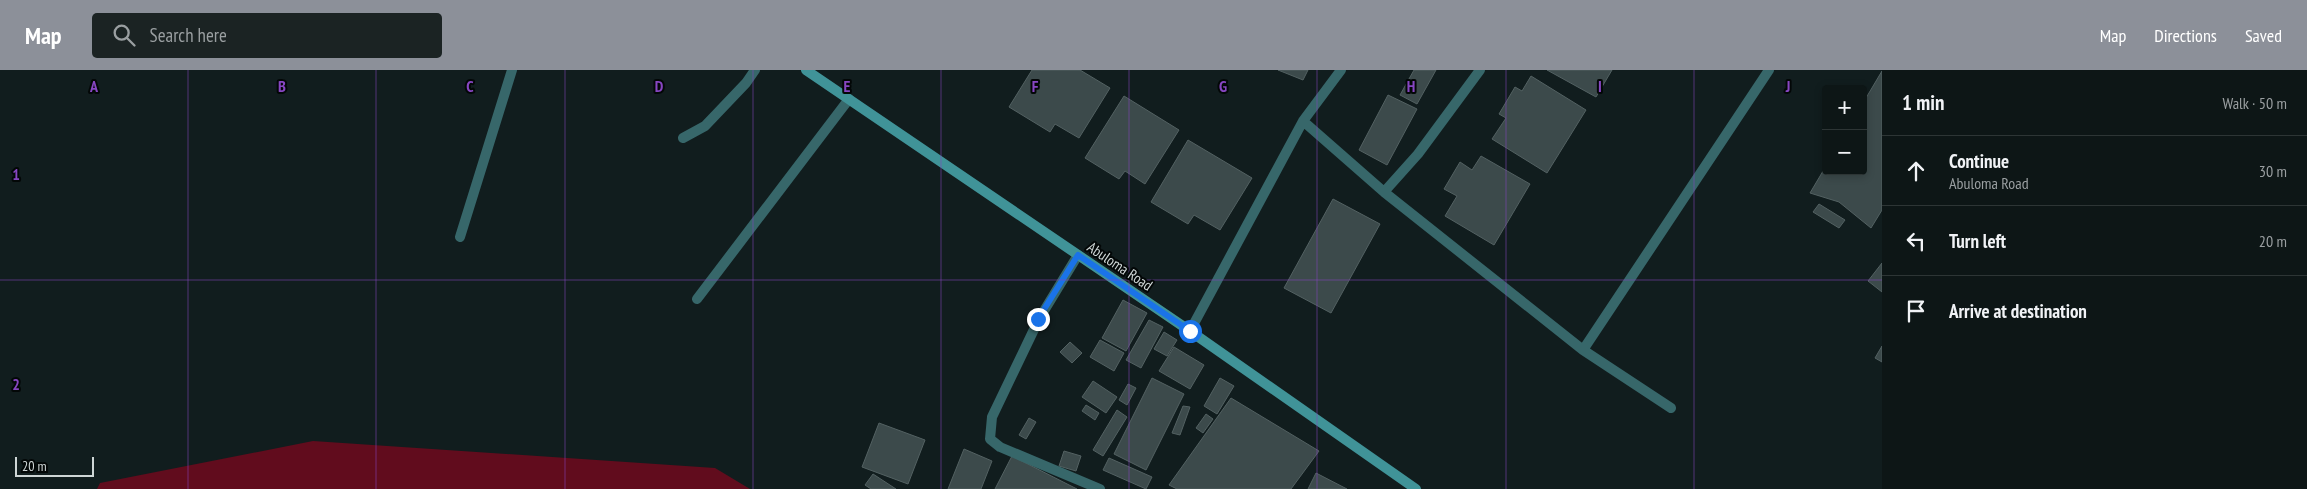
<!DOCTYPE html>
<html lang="en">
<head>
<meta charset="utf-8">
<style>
  body { margin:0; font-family:"PT Sans Narrow",sans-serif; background:#1b2323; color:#f1f3f6 }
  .controls { position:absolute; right:15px; top:15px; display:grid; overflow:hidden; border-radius:5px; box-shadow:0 2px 8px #0003 }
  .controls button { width:45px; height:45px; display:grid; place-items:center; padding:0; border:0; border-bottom:1px solid #2d3535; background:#0d1616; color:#f1f3f6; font:25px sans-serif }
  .scale { position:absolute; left:15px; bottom:12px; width:79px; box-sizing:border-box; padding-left:5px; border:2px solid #ced6d6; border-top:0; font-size:14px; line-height:18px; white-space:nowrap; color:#ced6d6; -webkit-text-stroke:4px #030707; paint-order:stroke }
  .stop { position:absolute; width:15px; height:15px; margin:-11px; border:4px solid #1a73e8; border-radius:50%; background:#fff }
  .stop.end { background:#1a73e8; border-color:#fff; box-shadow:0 1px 5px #0008 }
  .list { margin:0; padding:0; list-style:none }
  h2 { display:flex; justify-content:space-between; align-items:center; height:65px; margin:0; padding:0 20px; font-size:21px }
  h2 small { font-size:16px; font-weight:400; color:#9a9fa1 }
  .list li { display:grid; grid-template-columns:32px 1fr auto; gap:15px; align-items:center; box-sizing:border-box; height:70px; padding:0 20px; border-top:1px solid #2d3535 }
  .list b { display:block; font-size:19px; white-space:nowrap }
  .list p { margin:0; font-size:16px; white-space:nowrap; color:#9a9fa1 }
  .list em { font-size:16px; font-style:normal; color:#9a9fa1 }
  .icon { flex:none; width:28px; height:28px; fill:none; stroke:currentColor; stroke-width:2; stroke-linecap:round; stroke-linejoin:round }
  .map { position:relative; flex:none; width:1882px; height:419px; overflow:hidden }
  header { display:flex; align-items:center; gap:30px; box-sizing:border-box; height:70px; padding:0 25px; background:#8c9099; color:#fff }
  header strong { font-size:24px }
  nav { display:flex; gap:28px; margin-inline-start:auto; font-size:18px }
  .search { width:350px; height:45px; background:#1b2323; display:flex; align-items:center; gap:12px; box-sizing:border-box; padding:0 18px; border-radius:5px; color:#9a9fa1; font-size:19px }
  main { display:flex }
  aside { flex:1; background:#0d1616 }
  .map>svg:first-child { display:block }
  .green { fill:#610c1d }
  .building { fill:#3c4a4b; stroke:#536162 }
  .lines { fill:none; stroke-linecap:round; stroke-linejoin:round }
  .lane { stroke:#37676a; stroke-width:10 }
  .street { stroke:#37676a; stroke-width:10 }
  .secondary { stroke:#409398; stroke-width:10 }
  .route { stroke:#1a73e8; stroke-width:6 }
  .grid { fill:none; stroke:#8746c2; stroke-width:1; stroke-opacity:0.55 }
  .labels { text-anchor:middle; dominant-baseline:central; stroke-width:4; stroke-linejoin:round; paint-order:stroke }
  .street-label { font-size:15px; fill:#ced6d6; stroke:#030707 }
  .grid-label { font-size:16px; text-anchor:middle; font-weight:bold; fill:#8746c2; stroke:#030707; stroke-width:4; stroke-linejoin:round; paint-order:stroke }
</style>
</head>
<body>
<header>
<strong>Map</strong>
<div class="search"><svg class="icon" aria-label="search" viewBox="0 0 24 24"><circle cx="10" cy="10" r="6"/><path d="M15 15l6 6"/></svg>Search here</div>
<nav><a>Map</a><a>Directions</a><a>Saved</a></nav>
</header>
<main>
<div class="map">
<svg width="1882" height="419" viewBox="0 0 1882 419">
  <rect width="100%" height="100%" fill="#111d1e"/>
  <path class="green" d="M313 371 715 398 750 419H97L100 413Z"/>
  <path class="building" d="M1032 0H1080L1110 18 1079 68 1055 54 1050 62 1009 37Z
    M1278 0H1308L1303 10Z
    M1414 0H1436L1417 34 1400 25Z
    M1547 0H1612L1596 27Z
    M1882 1V140L1871 158 1839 132 1810 123 1826 96V101H1863V33Z
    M1531 6 1586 40 1547 103 1492 69 1506 48 1499 44 1515 17 1522 21Z
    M1388 25 1417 39 1387 95 1359 80Z
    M1124 26 1179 60 1145 114 1125 101 1119 109 1085 88Z
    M1188 70 1252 108 1220 160 1194 145 1188 154 1151 132Z
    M1481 86 1530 114 1494 175 1445 146 1457 126 1444 119 1460 92 1472 100Z
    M1333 129 1380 154 1331 243 1284 218Z
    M1819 134 1845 150 1839 158 1813 142Z
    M1882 193V222L1868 211Z
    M1123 230 1147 243 1126 281 1102 268Z
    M1149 250 1163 257 1141 298 1126 290Z
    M1164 262 1177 270 1167 286 1154 279Z
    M1100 270 1124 283 1114 301 1090 287Z
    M1070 272 1082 283 1072 293 1060 282Z
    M1882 276V292L1875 288Z
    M1174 277 1204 295 1190 319 1159 301Z
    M1152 308 1184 324 1146 400 1114 384Z
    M1220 308 1234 316 1217 344 1204 336Z
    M1093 311 1117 327 1106 343 1082 327Z
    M1128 314 1136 318 1127 335 1119 330Z
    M1231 328 1319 381 1291 419H1177L1169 415Z
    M1086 335 1099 343 1095 350 1082 341Z
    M1183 336 1190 337 1180 365 1172 363Z
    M1117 340 1127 347 1103 386 1093 380Z
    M1206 344 1213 349 1203 363 1196 358Z
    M1029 348 1036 352 1026 369 1019 365Z
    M879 353 925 370 908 414 862 397Z
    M964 379 992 391 981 419H948Z
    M1064 381 1081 386 1076 401 1059 396Z
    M1012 386 1077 419H995Z
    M1109 388 1152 407 1146 419 1103 400Z
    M1316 403 1347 419H1308Z
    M873 404 896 419H871L865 415Z"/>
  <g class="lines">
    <path class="lane" d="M1303 51 1384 122 1418 84 1480 0
      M683 68 705 56 746 13 755 0
      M1384 122 1583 280 1671 338
      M460 167 512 0
      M697 229 849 29
      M1190 261 1303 51 1341 0
      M1583 280 1769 0"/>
    <path class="street" d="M1078 185 1039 249 992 347 990 369 1000 377 1100 419"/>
    <path class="secondary" d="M806 0 1190 261 1416 419"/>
  </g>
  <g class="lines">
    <path class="route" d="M1038 249 1078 185 1190 261"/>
  </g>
  <path class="grid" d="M188 0V419M376 0V419M565 0V419M753 0V419M941 0V419M1129 0V419M1317 0V419M1506 0V419M1694 0V419M0 210H1882"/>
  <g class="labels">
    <g class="street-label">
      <text transform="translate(1120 196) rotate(34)">Abuloma Road</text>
    </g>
  </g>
  <g class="grid-label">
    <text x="94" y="22">A</text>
    <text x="282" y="22">B</text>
    <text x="470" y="22">C</text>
    <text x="659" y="22">D</text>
    <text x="847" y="22">E</text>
    <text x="1035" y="22">F</text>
    <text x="1223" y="22">G</text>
    <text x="1411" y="22">H</text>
    <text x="1600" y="22">I</text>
    <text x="1788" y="22">J</text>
    <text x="16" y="110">1</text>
    <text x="16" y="320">2</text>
  </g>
</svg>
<div class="controls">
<button>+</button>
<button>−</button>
</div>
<div class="scale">20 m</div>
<div class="stop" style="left:1190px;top:261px"></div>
<div class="stop end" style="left:1038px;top:249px"></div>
</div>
<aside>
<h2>1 min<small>Walk · 50 m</small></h2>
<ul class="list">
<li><svg class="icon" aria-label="ahead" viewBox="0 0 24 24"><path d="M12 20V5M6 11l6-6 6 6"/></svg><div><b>Continue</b><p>Abuloma Road</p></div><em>30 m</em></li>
<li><svg class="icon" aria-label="left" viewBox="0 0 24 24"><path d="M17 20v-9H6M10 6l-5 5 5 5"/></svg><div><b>Turn left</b></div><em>20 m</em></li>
<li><svg class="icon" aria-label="arrive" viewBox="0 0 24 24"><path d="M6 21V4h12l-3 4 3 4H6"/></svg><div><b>Arrive at destination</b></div></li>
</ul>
</aside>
</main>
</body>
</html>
